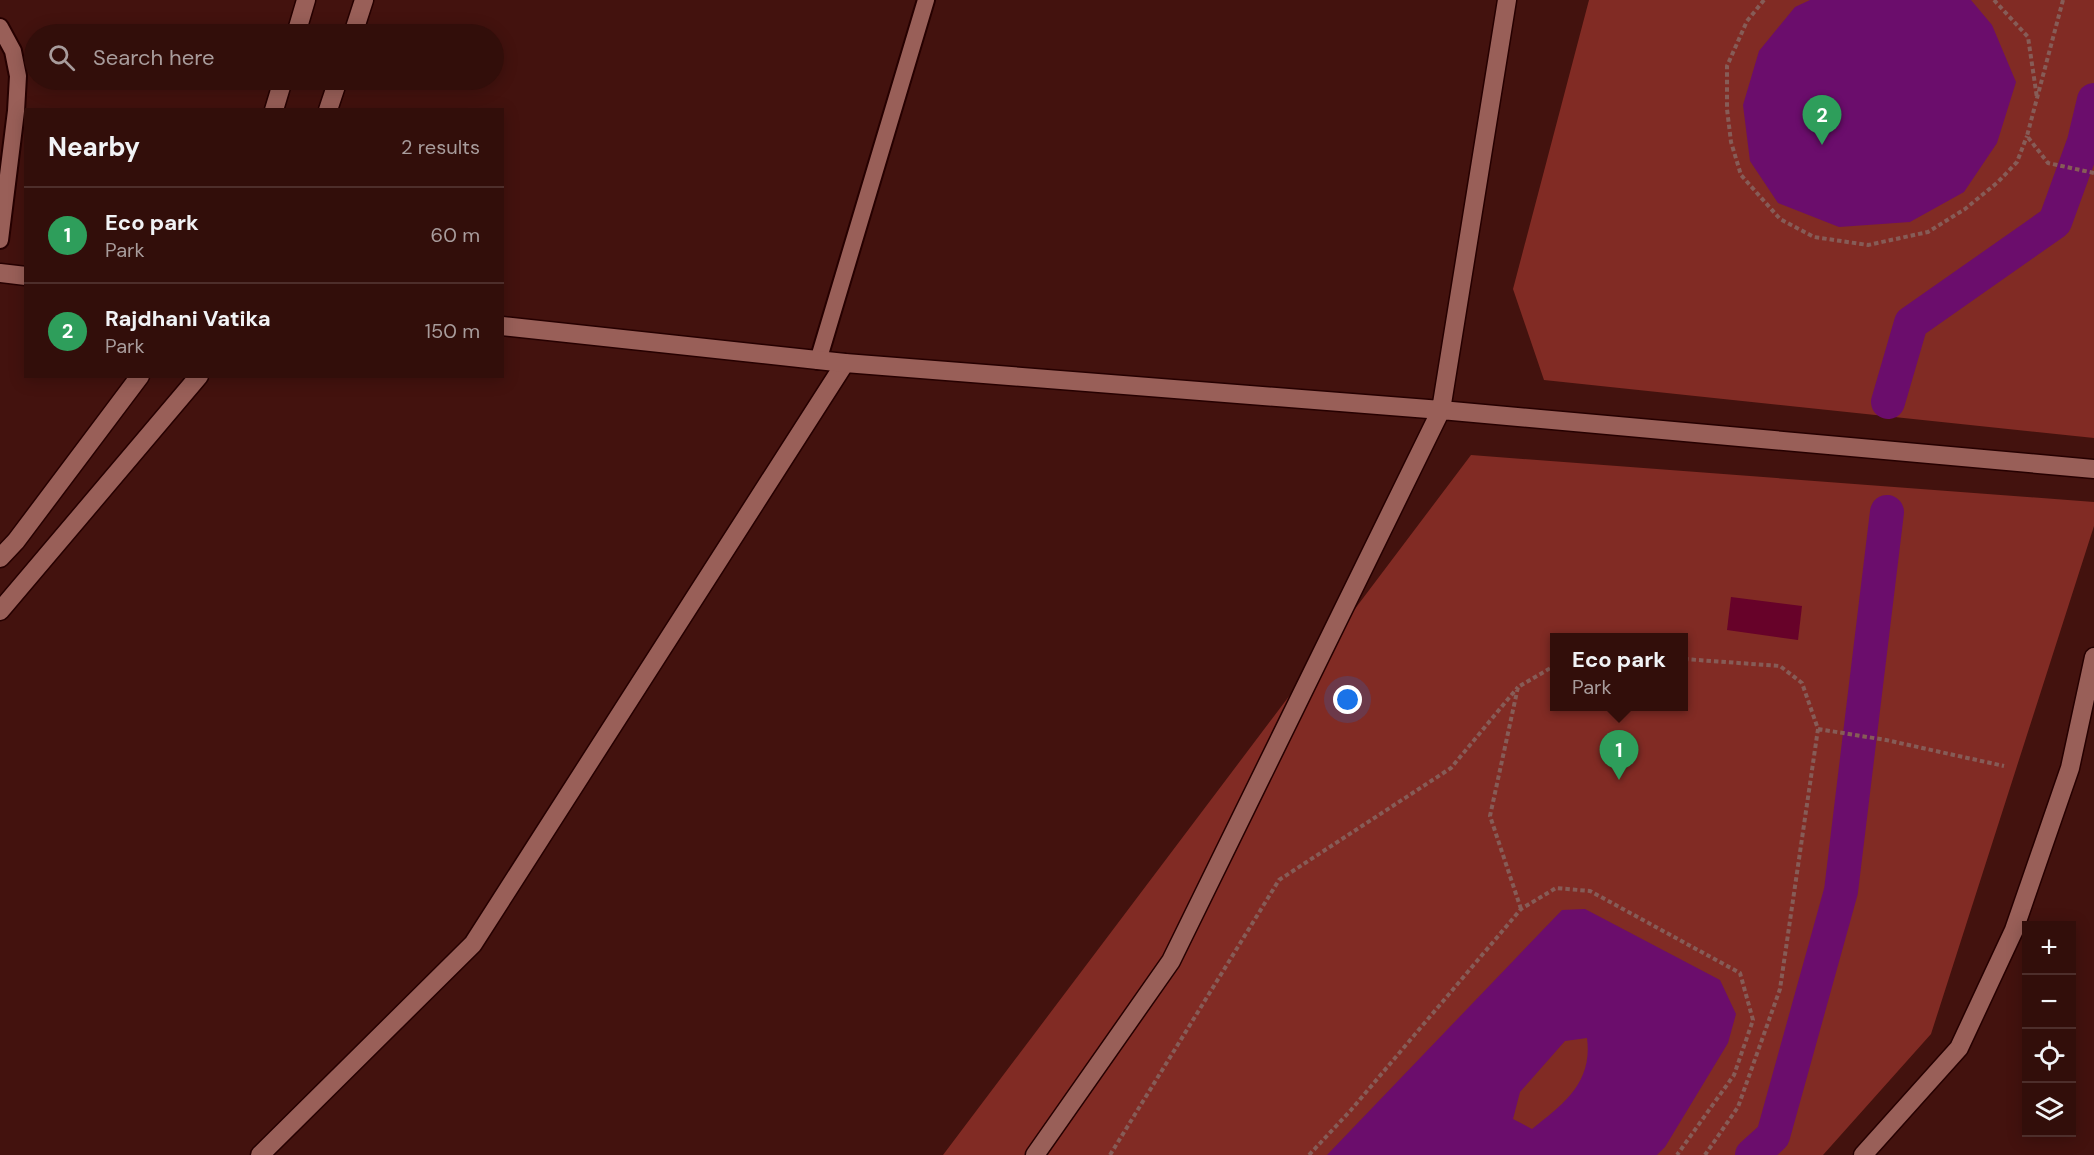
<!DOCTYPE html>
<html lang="en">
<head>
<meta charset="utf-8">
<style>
  body { margin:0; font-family:"DM Sans",sans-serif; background:#3d1c18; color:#f1f3f6 }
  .controls { position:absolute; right:18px; bottom:18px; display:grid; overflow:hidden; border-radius:0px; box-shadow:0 3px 15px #0003 }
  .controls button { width:54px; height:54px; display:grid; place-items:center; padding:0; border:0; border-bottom:2px solid #4d2e2b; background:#320e0a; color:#f1f3f6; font:30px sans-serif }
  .you { position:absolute; left:1348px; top:700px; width:21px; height:21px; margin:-15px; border:4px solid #fff; border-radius:50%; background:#1a73e8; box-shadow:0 0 0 9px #1a73e833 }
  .badge { display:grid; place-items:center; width:39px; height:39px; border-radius:50%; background:#53cbdb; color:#fff; font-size:20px; font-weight:700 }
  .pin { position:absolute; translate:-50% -50px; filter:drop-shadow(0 2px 3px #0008) }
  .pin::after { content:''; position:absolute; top:32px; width:21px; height:18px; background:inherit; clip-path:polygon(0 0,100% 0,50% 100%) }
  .popup { position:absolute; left:1550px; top:633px; width:138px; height:78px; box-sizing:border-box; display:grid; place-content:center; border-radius:0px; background:#320e0a; filter:drop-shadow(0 2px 4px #0005); font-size:20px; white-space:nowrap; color:#a89c9c }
  .popup b { font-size:22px; color:#f1f3f6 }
  .popup::after { content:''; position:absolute; left:50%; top:100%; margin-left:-12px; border:12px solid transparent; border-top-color:#320e0a }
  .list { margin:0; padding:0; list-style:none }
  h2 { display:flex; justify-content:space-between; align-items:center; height:78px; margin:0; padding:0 24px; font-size:26px }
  h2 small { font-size:20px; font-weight:400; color:#a89c9c }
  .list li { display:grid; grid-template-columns:39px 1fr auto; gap:18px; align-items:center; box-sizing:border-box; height:96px; padding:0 24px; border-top:2px solid #4d2e2b }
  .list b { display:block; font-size:22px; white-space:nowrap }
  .list p { margin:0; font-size:20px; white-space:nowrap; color:#a89c9c }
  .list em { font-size:20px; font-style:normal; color:#a89c9c }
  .icon { flex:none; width:33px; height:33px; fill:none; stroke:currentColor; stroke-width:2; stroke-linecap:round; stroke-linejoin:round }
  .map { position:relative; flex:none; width:2094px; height:1155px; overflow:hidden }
  .search { position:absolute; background:#320e0a; box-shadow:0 3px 15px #0003; left:24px; top:24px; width:480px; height:66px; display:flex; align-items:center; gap:15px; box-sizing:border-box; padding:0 21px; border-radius:33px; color:#a89c9c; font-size:22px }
  .panel { position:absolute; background:#320e0a; box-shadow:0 3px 15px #0003; left:24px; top:108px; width:480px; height:270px; border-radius:0px }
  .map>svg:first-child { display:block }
  .green { fill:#812b24; fill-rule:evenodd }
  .water { fill:#6b0d6c; fill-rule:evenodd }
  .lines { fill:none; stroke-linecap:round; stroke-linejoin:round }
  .canal { stroke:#6b0d6c; stroke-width:34 }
  .building { fill:#670229 }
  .service-casing { stroke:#260000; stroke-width:20 }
  .minor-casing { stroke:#260000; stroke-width:21 }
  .tertiary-casing { stroke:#260000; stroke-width:21 }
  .path { stroke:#865c57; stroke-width:4; stroke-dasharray:4.5 3; stroke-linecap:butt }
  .service { stroke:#995f58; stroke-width:16 }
  .minor { stroke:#995f58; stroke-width:18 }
  .tertiary { stroke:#995f58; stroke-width:18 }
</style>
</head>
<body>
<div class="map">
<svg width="2094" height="1155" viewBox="0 0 2094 1155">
  <rect width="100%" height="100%" fill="#43120e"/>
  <path class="green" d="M1589 0H2094V438L1544 380 1513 289Z
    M1471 455 2094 502V526L1931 1034 1823 1155H943ZM1554 638H1684V706H1554Z"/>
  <path class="water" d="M1810 0H1971L1992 25 2016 82 1997 143 1964 192 1910 222 1839 227 1778 203 1750 161 1743 105 1759 51 1795 7Z
    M1585 909 1720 980 1736 1014 1728 1043 1665 1147 1657 1155H1327L1562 910ZM1587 1038C1593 1083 1563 1104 1532 1129L1513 1119 1520 1092 1565 1041Z"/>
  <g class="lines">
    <path class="canal" d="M1888 402 1911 323 2055 222 2084 142 2094 100
      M1752 1155 1773 1136 1841 891 1887 512"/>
  </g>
  <path class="building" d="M1731 597 1802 606 1798 640 1727 630Z"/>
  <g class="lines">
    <defs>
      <path id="service" d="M0 27 13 51 18 76 16 111 0 240
        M818 361 926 0"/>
      <path id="minor" d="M260 1155 473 944 845 363"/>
      <path id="tertiary" d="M296 34 306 0
        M353 34 364 0
        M274 110 283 80
        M328 110 338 80
        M0 273 26 276
        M502 326 845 363 1441 410 2094 469
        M0 558 16 541 140 376
        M0 611 199 376
        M1035 1155 1171 961 1441 410 1507 0
        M1863 1155 1959 1048 2014 930 2070 768 2094 657"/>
    </defs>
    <use href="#service" class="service-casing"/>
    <use href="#minor" class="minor-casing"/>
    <use href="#tertiary" class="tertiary-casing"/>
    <path class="path" d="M1764 0 1747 21 1727 66V109L1731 142 1741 175 1780 219 1814 237 1868 245 1928 232 1965 209 1998 182 2017 162 2027 136
      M1994 0 2028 37 2037 98
      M2063 0 2027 136 2048 163 2094 173
      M1684 659 1780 666 1802 683 1818 729 1780 989 1738 1107 1705 1155
      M1818 729 1886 740 2004 766
      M1521 909 1490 816 1518 687 1554 666
      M1110 1155 1279 880 1451 768 1518 687
      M1309 1155 1351 1110 1521 909 1556 888 1590 891 1740 973 1753 1020 1734 1075 1677 1155"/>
    <use href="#service" class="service"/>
    <use href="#minor" class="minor"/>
    <use href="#tertiary" class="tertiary"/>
  </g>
</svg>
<div class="controls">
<button>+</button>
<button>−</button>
<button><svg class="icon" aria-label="locate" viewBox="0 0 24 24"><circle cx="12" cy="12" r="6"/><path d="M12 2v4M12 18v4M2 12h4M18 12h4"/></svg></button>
<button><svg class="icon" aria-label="layers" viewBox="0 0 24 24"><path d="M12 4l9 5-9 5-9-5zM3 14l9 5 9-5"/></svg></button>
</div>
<div class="you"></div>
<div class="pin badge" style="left:1619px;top:780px;background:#2e9e5b">1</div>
<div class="popup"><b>Eco park</b>Park</div>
<div class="pin badge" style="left:1822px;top:145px;background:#2e9e5b">2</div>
<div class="search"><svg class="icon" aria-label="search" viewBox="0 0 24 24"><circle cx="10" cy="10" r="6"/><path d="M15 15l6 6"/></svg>Search here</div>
<section class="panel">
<h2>Nearby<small>2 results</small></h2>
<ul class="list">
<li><span class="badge" style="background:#2e9e5b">1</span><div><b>Eco park</b><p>Park</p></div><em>60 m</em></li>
<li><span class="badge" style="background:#2e9e5b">2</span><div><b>Rajdhani Vatika</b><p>Park</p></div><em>150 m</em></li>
</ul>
</section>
</div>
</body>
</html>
